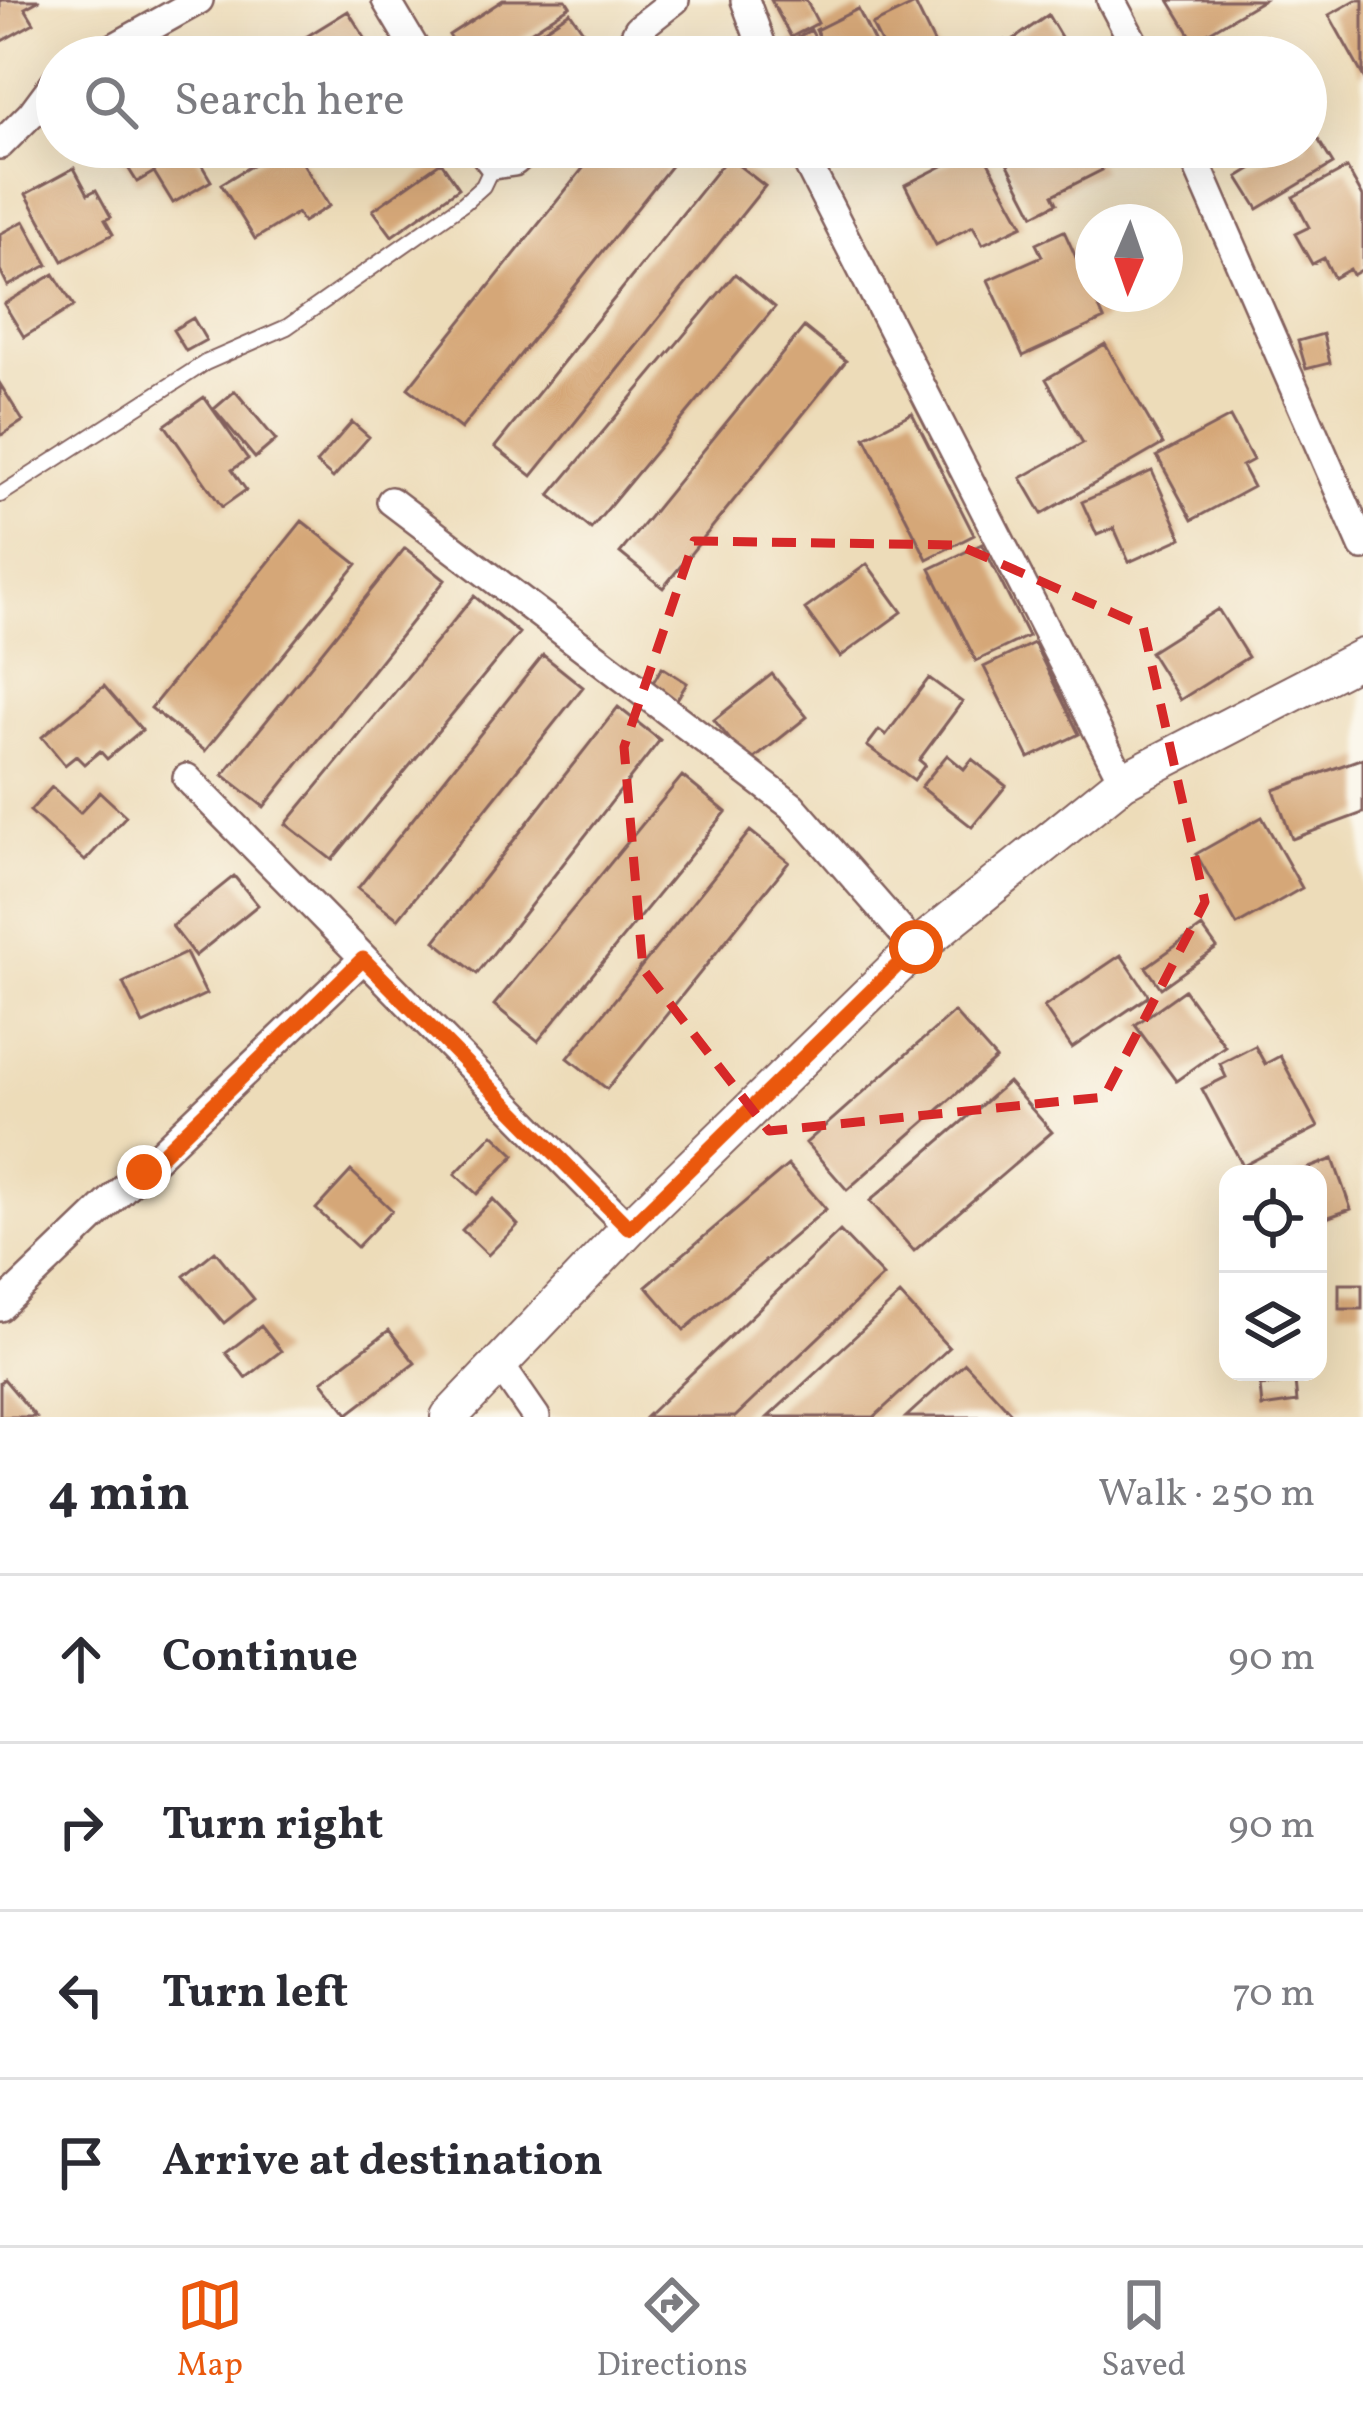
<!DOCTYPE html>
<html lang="en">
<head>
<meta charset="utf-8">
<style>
  body { margin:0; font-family:Vollkorn,serif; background:#f7f7f7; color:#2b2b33 }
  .controls { position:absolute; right:36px; bottom:36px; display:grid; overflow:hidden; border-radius:24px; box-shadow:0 12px 48px #0002 }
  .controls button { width:108px; height:108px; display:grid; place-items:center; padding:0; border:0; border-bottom:3px solid #e1e1e2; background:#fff; color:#2b2b33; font:60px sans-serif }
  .compass { position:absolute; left:1075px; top:204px; width:108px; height:108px; border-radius:50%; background:#fff; box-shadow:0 12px 48px #0002; rotate:182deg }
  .stop { position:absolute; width:36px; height:36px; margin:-27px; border:9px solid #ea580c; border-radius:50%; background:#fff }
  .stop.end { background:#ea580c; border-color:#fff; box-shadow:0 3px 12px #0008 }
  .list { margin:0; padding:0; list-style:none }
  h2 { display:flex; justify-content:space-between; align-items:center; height:156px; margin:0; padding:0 48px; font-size:51px }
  h2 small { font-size:39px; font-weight:400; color:#7c7c81 }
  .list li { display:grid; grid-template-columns:78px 1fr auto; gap:36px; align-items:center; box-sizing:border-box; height:168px; padding:0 48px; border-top:3px solid #e1e1e2 }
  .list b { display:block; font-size:45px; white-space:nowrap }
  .list em { font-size:39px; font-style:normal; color:#7c7c81 }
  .icon { flex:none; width:66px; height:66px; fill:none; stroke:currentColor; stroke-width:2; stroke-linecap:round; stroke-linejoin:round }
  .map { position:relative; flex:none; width:1363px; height:1417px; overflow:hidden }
  .search { position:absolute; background:#fff; box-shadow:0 12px 48px #0002; left:36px; right:36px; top:36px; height:132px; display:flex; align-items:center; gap:30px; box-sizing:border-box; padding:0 42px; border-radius:66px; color:#7c7c81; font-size:45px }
  .sheet { height:828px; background:#fff }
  nav { display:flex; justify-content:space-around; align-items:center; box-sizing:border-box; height:168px; border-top:3px solid #e1e1e2; background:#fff; font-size:33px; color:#7c7c81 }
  nav a { display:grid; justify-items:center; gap:6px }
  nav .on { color:#ea580c }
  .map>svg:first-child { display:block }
  .building { fill:#d5a778 }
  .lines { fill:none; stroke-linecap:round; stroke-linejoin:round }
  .service-casing { stroke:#83615d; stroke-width:18 }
  .minor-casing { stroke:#83615d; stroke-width:32 }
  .tertiary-casing { stroke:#83615d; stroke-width:40 }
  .service { stroke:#fff; stroke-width:14 }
  .minor { stroke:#fff; stroke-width:27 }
  .tertiary { stroke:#fff; stroke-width:36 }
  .route { stroke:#ea580c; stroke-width:15 }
  .marked { fill:none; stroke:#d62828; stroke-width:9; stroke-dasharray:24 15; stroke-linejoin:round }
</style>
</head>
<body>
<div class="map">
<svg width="1363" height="1417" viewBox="0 0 1363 1417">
  <rect width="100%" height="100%" fill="#fbf7ec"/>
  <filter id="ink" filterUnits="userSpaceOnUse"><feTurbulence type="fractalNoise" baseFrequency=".00833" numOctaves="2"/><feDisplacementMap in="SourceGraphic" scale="24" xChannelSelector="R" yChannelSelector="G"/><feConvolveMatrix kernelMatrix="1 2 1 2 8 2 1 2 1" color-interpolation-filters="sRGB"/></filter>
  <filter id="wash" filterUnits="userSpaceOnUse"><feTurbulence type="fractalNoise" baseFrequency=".004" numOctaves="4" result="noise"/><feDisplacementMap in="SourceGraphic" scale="48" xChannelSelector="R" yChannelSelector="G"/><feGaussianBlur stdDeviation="2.7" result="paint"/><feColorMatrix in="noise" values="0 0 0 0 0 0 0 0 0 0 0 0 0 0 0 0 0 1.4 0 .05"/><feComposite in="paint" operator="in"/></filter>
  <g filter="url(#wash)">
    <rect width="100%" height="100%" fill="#eddcb9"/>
    <g id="blocks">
      <path class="building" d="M0 0H40L25 8 34 23 0 42Z
        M503 0H566L570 6 492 57H463L449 35Z
        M771 0H806L818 23 791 37Z
        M1169 0H1263L1194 41Z
        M1356 0H1363V76L1329 15Z
        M915 4 941 57H888L872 25Z
        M858 9 882 57H829L816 30Z
        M348 11 377 57H296L308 50 301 40Z
        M570 12 601 57H545L531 38Z
        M1048 15 1073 57H974L1005 40 1007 44Z
        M811 30 825 57H800L791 41Z
        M1313 131 1333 164 1258 209 1238 177 1287 147H1306V136Z
        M115 147H191L211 181 173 203 154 172 137 182Z
        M282 147H293L329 206 303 222 297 213 255 239 221 184Z
        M600 147H686L461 429 408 388Z
        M980 147 1023 225 983 244 973 226 936 245 905 185Z
        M999 147H1091L1102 170 1053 195 1057 203 1034 215Z
        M728 157 765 186 532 476 495 447Z
        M441 162 459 188 392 236 373 210Z
        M74 168 88 194 96 190 111 217 105 220 113 234 63 261 26 194Z
        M1347 168 1363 197V269L1353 275 1350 269 1334 278 1324 258 1312 264 1295 234 1309 227 1293 197Z
        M24 221 48 265 8 286 0 270V234Z
        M1064 231 1104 319 1023 356 988 280 1042 256 1036 244Z
        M54 274 74 306 24 337 4 304Z
        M735 274 775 307 591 529 550 495Z
        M193 318 206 340 186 351 173 330Z
        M804 327 846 361 663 588 620 553Z
        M1323 334 1330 363 1306 369 1298 341Z
        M1105 344 1163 444 1042 514 1021 478 1083 443 1046 379Z
        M0 384 23 421 0 436Z
        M235 391 276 440 255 458 214 409Z
        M204 397 248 459 232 470 246 490 222 507 165 425Z
        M912 413 974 535 927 559 865 437Z
        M1230 417 1253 460 1242 466 1253 487 1192 520 1157 456Z
        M352 422 369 437 333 478 316 463Z
        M1152 471 1182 538 1129 562 1114 528 1097 535 1082 502Z
        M302 521 357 564 205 751 151 708Z
        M982 544 1028 636 976 661 930 569Z
        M405 548 445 580 264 807 223 775Z
        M867 564 902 612 840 657 805 609Z
        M474 596 519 633 332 860 286 824Z
        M1218 609 1248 657 1180 700 1150 652Z
        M1034 643 1079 734 1029 758 984 667Z
        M543 655 583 687 398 919 358 888Z
        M662 667 687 683 676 701 651 686Z
        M772 674 807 717 749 763 714 720Z
        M929 678 962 702 919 760 925 765 914 780 867 746 879 730 886 735Z
        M104 686 142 730 107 759 100 751 84 764 76 756 65 765 42 737Z
        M618 707 660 740 477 974 435 941Z
        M947 755 964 769 972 759 1006 786 972 827 921 787Z
        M1363 758V813L1292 839 1274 790Z
        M682 776 726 812 538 1041 494 1005Z
        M52 787 80 813 100 792 126 816 85 861 30 811Z
        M1262 817 1302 888 1237 925 1196 854Z
        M750 831 789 862 607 1089 568 1058Z
        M234 876 258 905 195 956 172 926Z
        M1202 927 1217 948 1161 988 1146 967Z
        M186 953 206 994 143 1024 123 983Z
        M1121 955 1149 996 1072 1048 1044 1007Z
        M1184 990 1225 1046 1176 1081 1135 1025Z
        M954 1012 996 1059 847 1190 806 1143Z
        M1255 1046 1265 1064 1280 1056 1318 1127 1243 1166 1202 1089 1226 1077 1220 1064Z
        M1008 1082 1052 1132 914 1251 870 1201Z
        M493 1134 515 1155 477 1194 455 1174Z
        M1333 1159 1351 1209 1318 1221V1174H1293Z
        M788 1165 826 1209 684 1330 646 1286Z
        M351 1171 392 1210 357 1247 316 1209Z
        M493 1199 518 1225 488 1255 462 1230Z
        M840 1231 883 1276 735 1417H646Z
        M215 1251 254 1299 224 1323 184 1276Z
        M1339 1284H1362V1309H1339Z
        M900 1295 949 1348 874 1417H768Z
        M261 1326 281 1351 246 1378 226 1353Z
        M389 1330 415 1363 348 1414 322 1381Z
        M965 1363 1015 1417H906Z
        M4 1379 36 1417H0V1382Z
        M1295 1382 1297 1402 1262 1407 1260 1386Z"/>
    </g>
  </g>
  <g filter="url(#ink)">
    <use href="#blocks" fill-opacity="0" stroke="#83615d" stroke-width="3"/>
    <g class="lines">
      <defs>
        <path id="service" d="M0 495 205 363 287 327 464 203 483 186 493 165"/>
        <path id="minor" d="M386 0 420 57
          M745 0 766 57
          M1111 0 1141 57
          M97 57 199 0
          M625 57 638 29 675 0
          M0 145 31 114 57 79
          M479 147 493 165 514 162 531 147
          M799 147 1123 781
          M1189 147 1363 546
          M391 501 792 806 916 948
          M187 778 629 1228
          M0 1307 363 959
          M500 1365 536 1417"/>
        <path id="tertiary" d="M449 1417 629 1228 916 948 1123 781 1363 657"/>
      </defs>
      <use href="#service" class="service-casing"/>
      <use href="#minor" class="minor-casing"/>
      <use href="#tertiary" class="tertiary-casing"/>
      <use href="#service" class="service"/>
      <use href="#minor" class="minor"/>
      <use href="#tertiary" class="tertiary"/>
    </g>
  </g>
  <g class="lines" filter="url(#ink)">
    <path class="route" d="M144 1172 363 959 629 1228 916 947"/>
  </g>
  <path class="marked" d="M694 541 958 545 1143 626 1205 902 1104 1097 769 1131 643 969 624 747Z"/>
</svg>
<div class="controls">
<button><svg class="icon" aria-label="locate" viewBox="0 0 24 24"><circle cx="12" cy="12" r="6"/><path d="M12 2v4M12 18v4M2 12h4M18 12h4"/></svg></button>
<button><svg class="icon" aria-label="layers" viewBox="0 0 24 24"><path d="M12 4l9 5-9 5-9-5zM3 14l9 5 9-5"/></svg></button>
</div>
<svg class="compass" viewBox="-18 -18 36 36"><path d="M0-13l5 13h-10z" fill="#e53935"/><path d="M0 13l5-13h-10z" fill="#7c7c81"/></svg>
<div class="stop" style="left:916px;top:947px"></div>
<div class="stop end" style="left:144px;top:1172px"></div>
<div class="search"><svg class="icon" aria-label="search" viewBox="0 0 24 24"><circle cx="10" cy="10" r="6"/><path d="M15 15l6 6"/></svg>Search here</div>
</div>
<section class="sheet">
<h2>4 min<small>Walk · 250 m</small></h2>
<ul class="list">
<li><svg class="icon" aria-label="ahead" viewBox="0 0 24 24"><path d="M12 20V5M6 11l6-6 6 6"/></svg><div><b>Continue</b></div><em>90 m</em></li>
<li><svg class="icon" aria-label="right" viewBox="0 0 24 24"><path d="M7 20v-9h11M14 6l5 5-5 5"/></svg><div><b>Turn right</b></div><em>90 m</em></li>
<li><svg class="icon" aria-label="left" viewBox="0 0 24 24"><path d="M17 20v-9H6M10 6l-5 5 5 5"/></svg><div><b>Turn left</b></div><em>70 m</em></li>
<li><svg class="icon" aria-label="arrive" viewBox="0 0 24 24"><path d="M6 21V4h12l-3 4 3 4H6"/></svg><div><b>Arrive at destination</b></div></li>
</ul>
</section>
<nav>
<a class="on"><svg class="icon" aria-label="map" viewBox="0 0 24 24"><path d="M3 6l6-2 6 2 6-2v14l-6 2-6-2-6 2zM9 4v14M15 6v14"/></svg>Map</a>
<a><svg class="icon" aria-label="directions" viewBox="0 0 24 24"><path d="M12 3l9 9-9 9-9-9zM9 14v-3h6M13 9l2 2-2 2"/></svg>Directions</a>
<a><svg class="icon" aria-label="saved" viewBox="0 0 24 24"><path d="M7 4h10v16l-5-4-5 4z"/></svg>Saved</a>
</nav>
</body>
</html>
